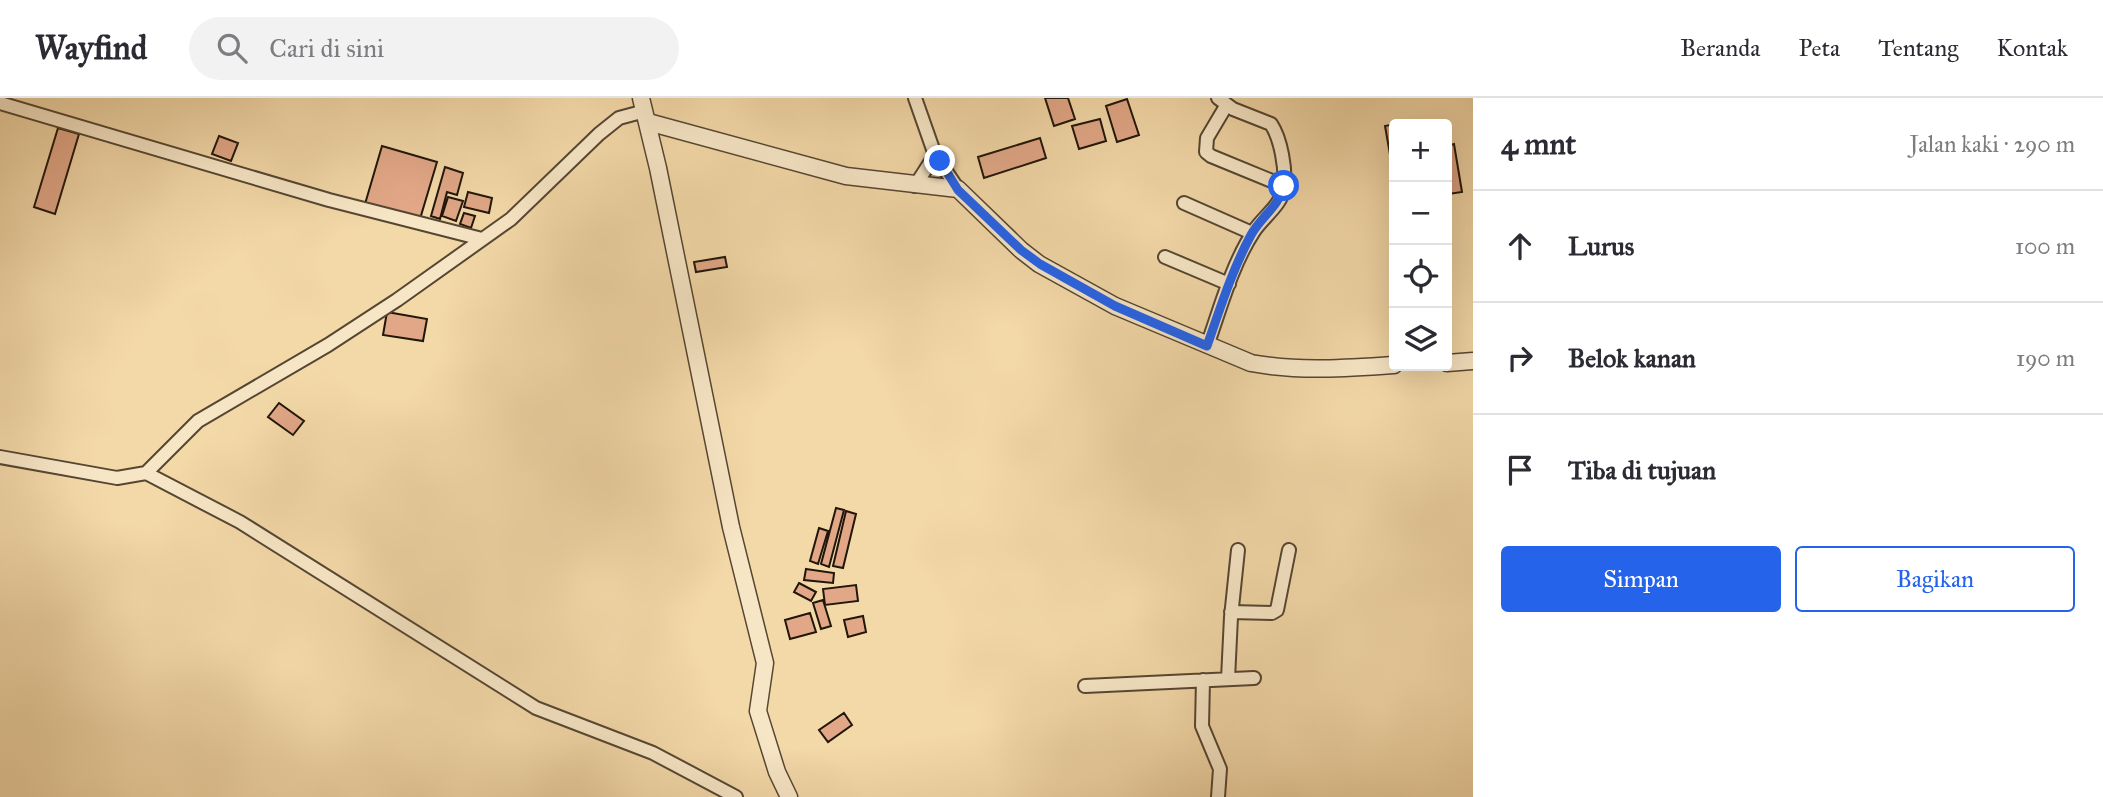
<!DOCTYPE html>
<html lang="id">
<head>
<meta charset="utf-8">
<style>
  body { margin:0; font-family:"IM FELL Great Primer",serif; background:#f2f2f3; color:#2b2b33 }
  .controls { position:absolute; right:21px; top:21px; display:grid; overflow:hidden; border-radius:7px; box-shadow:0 7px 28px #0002 }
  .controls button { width:63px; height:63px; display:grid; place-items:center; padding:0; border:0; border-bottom:2px solid #e1e1e2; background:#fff; color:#2b2b33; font:35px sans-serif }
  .stop { position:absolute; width:21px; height:21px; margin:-16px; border:5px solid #2563eb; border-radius:50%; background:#fff }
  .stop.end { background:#2563eb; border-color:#fff; box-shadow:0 2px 7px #0008 }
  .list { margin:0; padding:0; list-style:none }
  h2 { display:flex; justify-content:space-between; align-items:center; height:91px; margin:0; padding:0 28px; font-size:30px }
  h2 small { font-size:23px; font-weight:400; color:#7c7c81 }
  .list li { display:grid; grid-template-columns:46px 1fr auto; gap:21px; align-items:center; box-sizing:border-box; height:112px; padding:0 28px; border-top:2px solid #e1e1e2 }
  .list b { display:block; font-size:26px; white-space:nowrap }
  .list em { font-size:23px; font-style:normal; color:#7c7c81 }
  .actions { display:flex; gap:14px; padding:21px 28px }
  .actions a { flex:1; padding:16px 0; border:2px solid #2563eb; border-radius:7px; text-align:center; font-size:24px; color:#2563eb }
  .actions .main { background:#2563eb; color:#fff }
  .icon { flex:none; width:38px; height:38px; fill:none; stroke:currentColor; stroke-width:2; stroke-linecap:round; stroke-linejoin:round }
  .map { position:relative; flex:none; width:1473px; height:699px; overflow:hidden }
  header { display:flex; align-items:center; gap:42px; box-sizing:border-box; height:98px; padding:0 35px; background:#fff; border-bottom:2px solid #e1e1e2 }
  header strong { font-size:33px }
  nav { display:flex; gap:38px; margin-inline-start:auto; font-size:24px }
  .search { width:490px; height:63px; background:#f2f2f3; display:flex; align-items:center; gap:18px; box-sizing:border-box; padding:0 24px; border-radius:38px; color:#7c7c81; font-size:26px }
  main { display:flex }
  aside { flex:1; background:#fff }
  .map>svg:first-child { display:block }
  .building { fill:#e1a787; stroke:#20160a; stroke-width:2 }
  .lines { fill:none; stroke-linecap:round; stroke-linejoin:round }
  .minor-casing { stroke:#554632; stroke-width:16 }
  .tertiary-casing { stroke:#554632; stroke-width:19 }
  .minor { stroke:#f7e6c6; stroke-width:12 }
  .tertiary { stroke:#f7e6c6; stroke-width:16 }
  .route { stroke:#2563eb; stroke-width:9 }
</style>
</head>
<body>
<header>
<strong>Wayfind</strong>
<div class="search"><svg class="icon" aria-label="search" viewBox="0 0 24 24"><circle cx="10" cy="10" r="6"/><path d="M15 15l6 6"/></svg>Cari di sini</div>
<nav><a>Beranda</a><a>Peta</a><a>Tentang</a><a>Kontak</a></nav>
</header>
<main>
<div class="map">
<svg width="1473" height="699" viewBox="0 0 1473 699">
  <rect width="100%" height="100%" fill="#f3d8a8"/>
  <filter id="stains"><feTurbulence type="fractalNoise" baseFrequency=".00286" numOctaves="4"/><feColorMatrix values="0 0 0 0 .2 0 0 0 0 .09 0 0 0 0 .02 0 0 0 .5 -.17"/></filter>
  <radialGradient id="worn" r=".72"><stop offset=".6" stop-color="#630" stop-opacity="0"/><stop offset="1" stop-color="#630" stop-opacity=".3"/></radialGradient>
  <path class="building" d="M1045 0H1068L1075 21 1054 28Z
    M1127 1 1139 37 1117 44 1106 8Z
    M1100 21 1106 43 1079 51 1072 28Z
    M1401 25 1394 26V79L1385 28Z
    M58 30 79 36 55 116 34 109Z
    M219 38 238 45 231 63 212 56Z
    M1040 40 1046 60 984 80 978 59Z
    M1454 46 1462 94 1448 96 1447 48Z
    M382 48 437 64 420 121 365 106Z
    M445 69 463 75 457 97 447 94 440 121 431 118Z
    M468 94 492 100 489 115 464 109Z
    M448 99 463 103 456 123 442 118Z
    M464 115 475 118 471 130 460 126Z
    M725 159 727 169 696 174 694 164Z
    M387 214 427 221 423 243 383 237Z
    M279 305 304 323 293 337 268 319Z
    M836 410 844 412 829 469 821 466Z
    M846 413 856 416 843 470 833 468Z
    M819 430 828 433 818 466 810 463Z
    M806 471 834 475 833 485 804 482Z
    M799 485 816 494 811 503 794 494Z
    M856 487 858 503 825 507 823 491Z
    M823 502 831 528 821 531 813 505Z
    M810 515 816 534 790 541 785 522Z
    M863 518 866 534 848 539 844 522Z
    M844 615 852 627 828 644 819 632Z"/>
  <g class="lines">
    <defs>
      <path id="minor" d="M915 0 935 57 958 91
        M0 5 329 102 482 141
        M1226 8 1207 40 1206 54 1211 58 1284 88
        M915 88 935 57
        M1184 105 1252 135
        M1165 159 1229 186
        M1207 248C1220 211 1232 166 1254 133 1263 119 1282 107 1284 89 1286 71 1281 41 1271 26L1233 11 1218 0
        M0 359 117 380 146 375 198 323 328 247 397 202 511 121 599 36 619 20 645 13
        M146 375 240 424 536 610 653 655 736 699
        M1231 514 1272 515 1277 512 1289 452
        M1228 581 1231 519 1238 452
        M1203 582 1202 628 1220 671 1218 699
        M1085 588 1254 580"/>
      <path id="tertiary" d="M641 0 658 70 731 429 765 565 758 613 777 674 789 699
        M648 24 846 78 958 91 1021 152 1039 166 1115 208 1251 265C1299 274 1346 270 1394 267
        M1447 265 1473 263"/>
    </defs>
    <use href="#minor" class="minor-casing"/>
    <use href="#tertiary" class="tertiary-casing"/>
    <use href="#minor" class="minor"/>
    <use href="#tertiary" class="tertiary"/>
  </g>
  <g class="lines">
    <path class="route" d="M940 63 958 92 1021 152 1040 166 1115 208 1207 248C1220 211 1232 172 1251 137 1261 119 1279 108 1284 88"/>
  </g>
  <rect width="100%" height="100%" filter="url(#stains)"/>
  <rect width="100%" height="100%" fill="url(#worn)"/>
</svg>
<div class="controls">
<button>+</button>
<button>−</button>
<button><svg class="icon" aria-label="locate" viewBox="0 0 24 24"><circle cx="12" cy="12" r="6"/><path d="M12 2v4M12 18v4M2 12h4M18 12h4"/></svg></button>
<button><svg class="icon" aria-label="layers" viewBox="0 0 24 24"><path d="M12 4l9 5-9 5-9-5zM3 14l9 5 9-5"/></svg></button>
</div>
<div class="stop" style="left:1284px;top:88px"></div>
<div class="stop end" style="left:940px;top:63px"></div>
</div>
<aside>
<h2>4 mnt<small>Jalan kaki · 290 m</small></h2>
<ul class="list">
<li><svg class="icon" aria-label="ahead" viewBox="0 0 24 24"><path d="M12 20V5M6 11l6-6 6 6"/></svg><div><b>Lurus</b></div><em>100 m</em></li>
<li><svg class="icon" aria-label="right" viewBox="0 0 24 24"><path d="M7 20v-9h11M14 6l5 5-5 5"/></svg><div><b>Belok kanan</b></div><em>190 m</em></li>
<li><svg class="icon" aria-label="arrive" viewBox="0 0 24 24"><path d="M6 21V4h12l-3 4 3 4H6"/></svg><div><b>Tiba di tujuan</b></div></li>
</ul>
<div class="actions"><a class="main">Simpan</a><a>Bagikan</a></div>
</aside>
</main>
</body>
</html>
